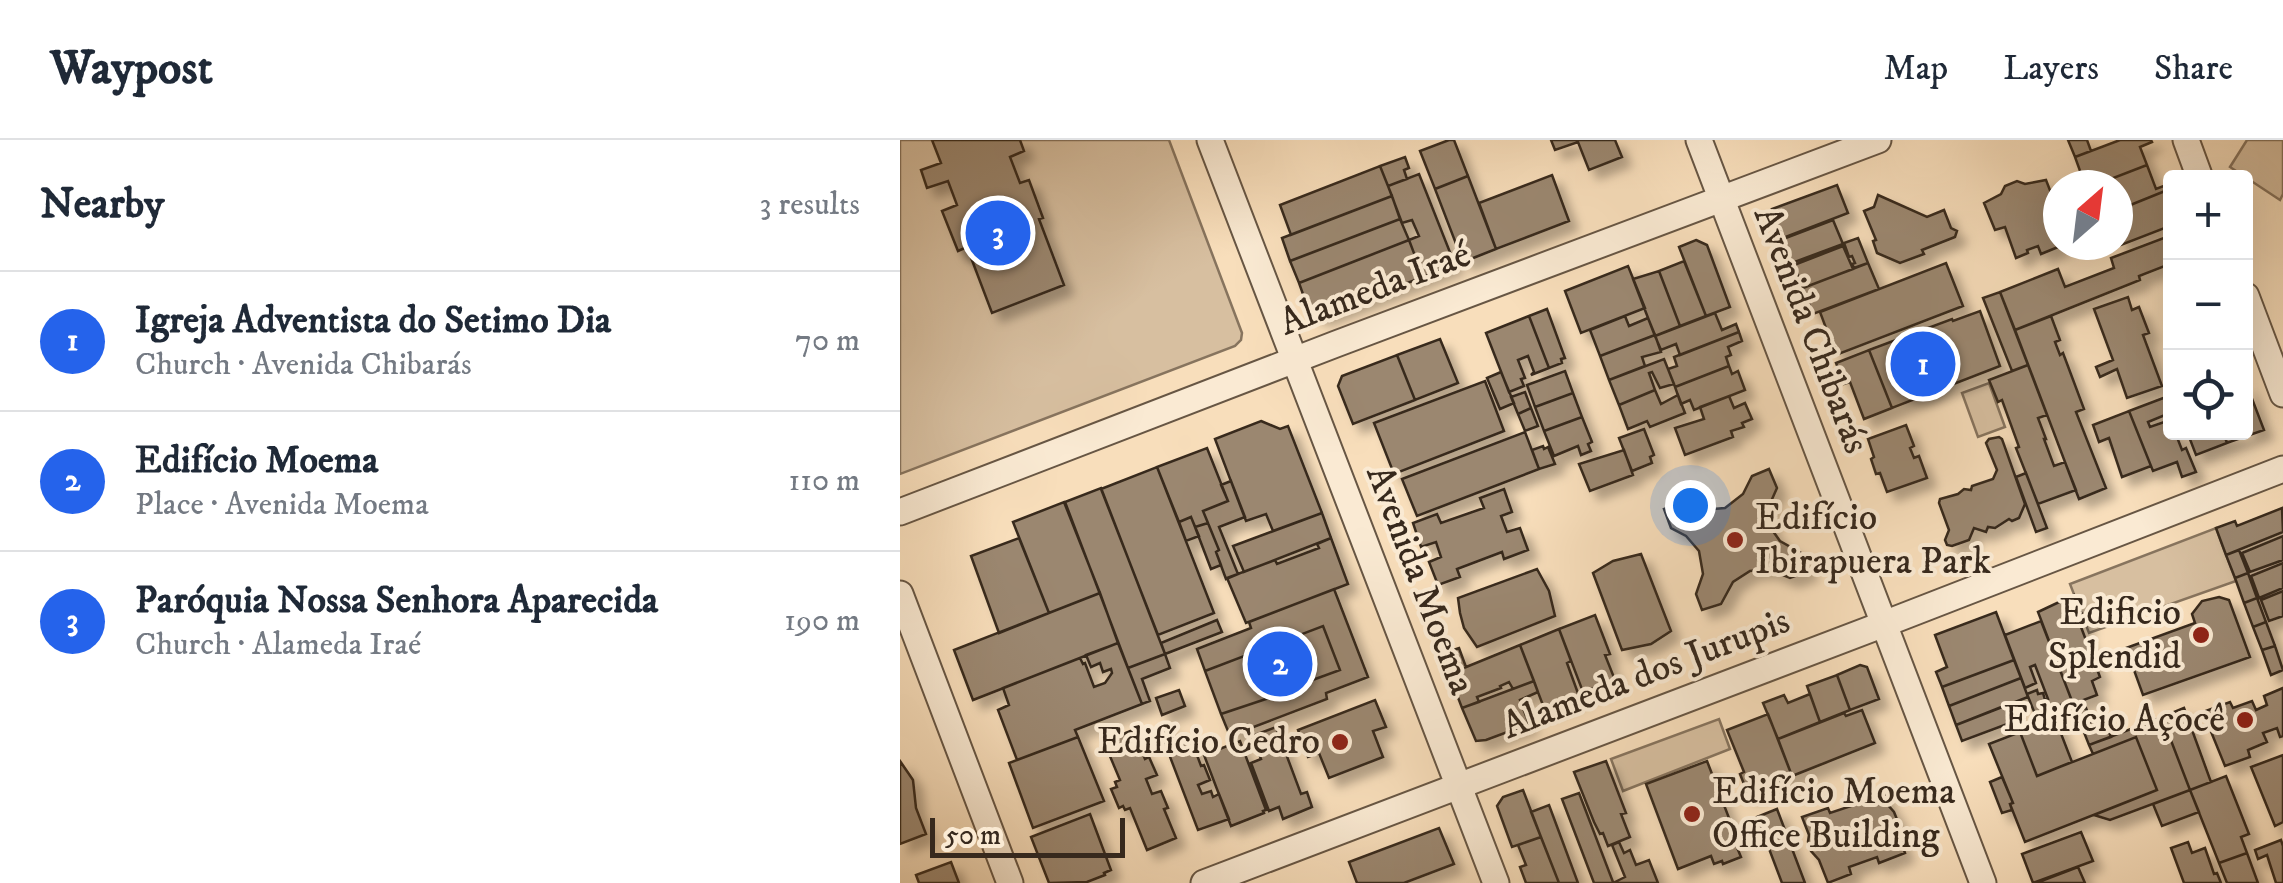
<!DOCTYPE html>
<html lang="en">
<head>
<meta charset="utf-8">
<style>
  body { margin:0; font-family:"IM FELL DW Pica",serif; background:#f2f2f3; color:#1f2937 }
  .controls { position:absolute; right:30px; top:30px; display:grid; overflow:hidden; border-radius:10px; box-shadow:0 10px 40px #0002 }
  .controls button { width:90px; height:90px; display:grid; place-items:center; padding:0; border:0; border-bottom:2px solid #e0e1e3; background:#fff; color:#1f2937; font:50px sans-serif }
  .compass { position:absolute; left:1143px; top:30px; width:90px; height:90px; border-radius:50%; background:#fff; box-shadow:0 10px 40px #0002; rotate:28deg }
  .scale { position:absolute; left:30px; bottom:25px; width:195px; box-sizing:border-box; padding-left:10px; border:5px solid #37291d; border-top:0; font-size:28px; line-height:35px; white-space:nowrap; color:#37291d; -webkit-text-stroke:8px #faead3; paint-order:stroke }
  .you { position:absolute; left:790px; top:365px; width:35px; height:35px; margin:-25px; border:8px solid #fff; border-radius:50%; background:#1a73e8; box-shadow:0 0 0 15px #1a73e833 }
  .badge { display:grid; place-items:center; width:65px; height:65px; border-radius:50%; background:#2563eb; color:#fff; font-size:32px; font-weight:700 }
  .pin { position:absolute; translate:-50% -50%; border:5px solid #fff; box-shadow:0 2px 10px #0006 }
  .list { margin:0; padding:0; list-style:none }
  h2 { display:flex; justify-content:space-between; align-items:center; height:130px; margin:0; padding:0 40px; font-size:42px }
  h2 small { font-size:32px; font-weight:400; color:#747a83 }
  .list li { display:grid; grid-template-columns:65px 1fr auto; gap:30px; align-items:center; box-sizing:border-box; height:140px; padding:0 40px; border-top:2px solid #e0e1e3 }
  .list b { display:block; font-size:38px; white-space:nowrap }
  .list p { margin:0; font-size:32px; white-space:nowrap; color:#747a83 }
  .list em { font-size:32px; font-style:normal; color:#747a83 }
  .icon { flex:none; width:55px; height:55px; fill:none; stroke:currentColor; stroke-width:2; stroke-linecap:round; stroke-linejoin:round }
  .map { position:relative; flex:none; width:1383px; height:743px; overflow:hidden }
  header { display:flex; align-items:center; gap:60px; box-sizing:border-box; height:140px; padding:0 50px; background:#fff; border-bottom:2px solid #e0e1e3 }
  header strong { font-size:48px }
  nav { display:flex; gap:55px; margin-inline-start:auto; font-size:35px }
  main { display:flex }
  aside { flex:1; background:#fff }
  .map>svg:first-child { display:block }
  .green { fill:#d7bfa0; stroke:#87745e; stroke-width:2.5 }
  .building { fill:#9b876f; stroke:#37291d; stroke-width:2.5; filter:url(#shadow) }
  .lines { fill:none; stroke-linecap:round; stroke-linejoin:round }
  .street-casing { stroke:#675644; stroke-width:29 }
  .street { stroke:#faead3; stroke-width:25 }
  .poi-dot { fill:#8f2418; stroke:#faead3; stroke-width:4 }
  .labels { text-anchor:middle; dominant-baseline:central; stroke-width:8; stroke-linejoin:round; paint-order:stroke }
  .street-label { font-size:38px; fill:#37291d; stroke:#faead3 }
  .poi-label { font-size:38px; fill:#37291d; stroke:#faead3; text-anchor:end }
</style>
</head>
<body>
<header>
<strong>Waypost</strong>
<nav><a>Map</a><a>Layers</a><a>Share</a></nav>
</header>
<main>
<aside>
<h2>Nearby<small>3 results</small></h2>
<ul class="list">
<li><span class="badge">1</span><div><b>Igreja Adventista do Setimo Dia</b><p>Church · Avenida Chibarás</p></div><em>70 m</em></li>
<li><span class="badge">2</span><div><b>Edifício Moema</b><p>Place · Avenida Moema</p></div><em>110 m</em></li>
<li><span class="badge">3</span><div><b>Paróquia Nossa Senhora Aparecida</b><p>Church · Alameda Iraé</p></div><em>190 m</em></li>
</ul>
</aside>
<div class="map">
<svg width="1383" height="743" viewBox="0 0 1383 743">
  <defs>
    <filter id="shadow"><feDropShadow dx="9" dy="9" stdDeviation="5" flood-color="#0004"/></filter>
  </defs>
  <rect width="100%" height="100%" fill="#f8debb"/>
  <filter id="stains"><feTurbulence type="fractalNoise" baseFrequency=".002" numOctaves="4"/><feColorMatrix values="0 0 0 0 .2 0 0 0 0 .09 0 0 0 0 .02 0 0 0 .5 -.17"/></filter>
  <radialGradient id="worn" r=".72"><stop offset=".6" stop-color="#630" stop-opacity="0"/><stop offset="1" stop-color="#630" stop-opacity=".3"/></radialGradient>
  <path class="green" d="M0 0H269L342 193 341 200 335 206 0 334Z
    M1347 0H1383V54L1380 60 1330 27Z
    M1089 243 1105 287 1078 297 1062 253Z
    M1316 388 1336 441 1189 493 1170 444Z
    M819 579 830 609 723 651 711 619Z"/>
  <path class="building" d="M32 0H120L124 11 110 17 120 43 129 40 143 78 139 79 164 145 92 173 67 107 58 111 42 71 57 65 48 41 27 48 21 30 41 23Z
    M549 0H554L568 36 535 49 520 11Z
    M651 0H715L722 17 689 30 678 2 655 10Z
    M1168 0H1187L1191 11 1175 17Z
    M1220 0H1251L1252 2 1240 7 1247 25 1198 44 1195 38 1184 42 1175 17Z
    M505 17 509 28 504 30 507 39 488 46 480 26Z
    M1247 25 1256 49 1269 44 1270 49 1218 70V45H1195Z
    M480 26 492 56 391 95 380 65Z
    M519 34 555 125 523 137 509 100 519 96 512 80 502 83 488 46Z
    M652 35 669 81 596 109 579 63Z
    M568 36 596 109 563 122 535 49Z
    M1146 40 1153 58 1148 60 1158 86V105H1163L1141 114 1138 106 1127 110 1128 113 1116 118 1105 87 1095 90 1084 63 1101 54 1105 46 1117 41 1125 44Z
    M937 45 948 73 883 98 872 69Z
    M1270 49V73L1268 74 1270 86 1221 105 1218 98V70Z
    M978 55 1027 77 1044 70 1051 88 1057 91 1055 97 1022 110 1024 114 1000 123 977 113 973 101 976 100 964 71 974 67Z
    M492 56 500 79 390 121 382 98Z
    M500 79 509 100 399 143 390 121Z
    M933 80 943 104 892 123 883 99Z
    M1269 96 1270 124 1239 136 1240 140 1115 190 1100 152 1158 129 1165 147 1214 128 1211 118Z
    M958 98 968 123 954 128 952 124 955 123 952 116 949 117 944 103Z
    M509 100 523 137 422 176 409 171 399 143Z
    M796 100 807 105 830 167 806 176 779 107Z
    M943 106 953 129 903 148 894 125Z
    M784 121 806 176 780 186 759 131Z
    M968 123 979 149 913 174 903 148Z
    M1046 123 1063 166 936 215 920 172Z
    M728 126 745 168 681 193 665 151Z
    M759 131 780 186 755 196 733 139Z
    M1100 152 1128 225 1112 231 1083 158Z
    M1228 157 1232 170 1239 167 1249 193 1243 195 1262 246 1227 258 1217 229 1200 237 1196 227 1213 220 1194 169Z
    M647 169 665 218 661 219 662 223 649 228 629 176Z
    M1080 171 1100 226 992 268 969 210 1052 179 1053 181Z
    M815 173 822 190 836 184 839 192 780 215 776 204 761 210 755 196Z
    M629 176 649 228 631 235 634 232 628 216 618 220 625 238 621 239 624 246 609 252 586 193Z
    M725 176 729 186 748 178 755 195 700 216 690 190Z
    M1151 176 1160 200 1155 202 1160 215 1163 213 1184 269 1176 272 1206 348 1179 359 1115 190Z
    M839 192 842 201 828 207 831 215 826 217 829 226 775 247 768 229 777 226 774 217Z
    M755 195 761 212 742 217 745 226 709 240 700 216Z
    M540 199 558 243 515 260 497 215Z
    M969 210 992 268 964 279 950 242 944 244 936 223Z
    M497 215 515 260 453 284 438 246 442 236Z
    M764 219 774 244 760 248 752 232 749 233 755 250 719 265 709 240Z
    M1128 225 1147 275 1138 278 1146 299H1144L1154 326 1165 322 1176 350 1138 364 1116 308 1119 307 1102 260 1098 262 1089 240Z
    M829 226 832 234 838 231 845 250 794 270 790 260 781 264 775 247Z
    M665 231 673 253 635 267 627 245Z
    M601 232 614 263 600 269 587 238Z
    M585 241 604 291 494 334 474 283Z
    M1346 243 1364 290 1327 303 1323 292H1346Z
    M755 250 761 264 778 255 785 273 750 287 747 281 728 289 719 265Z
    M625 252 631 268 618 274 611 257Z
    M673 253 682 277 644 291 635 267Z
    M829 256 834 268 845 263 852 279 842 283 844 287 831 291 833 297 785 315 775 288 804 279 800 267Z
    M1266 257 1270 273 1248 282 1250 287 1270 280V292H1275L1282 310 1286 308 1296 332 1282 337 1277 322 1253 331 1229 271Z
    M631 268 638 286 625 291 618 274Z
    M1229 271 1251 326 1222 337 1209 298 1199 302 1193 285Z
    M682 277 692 302 688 304 691 311 681 315 678 306 654 316 644 291Z
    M361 281 380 289 388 286 422 373 373 391 366 374 346 381 315 299Z
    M1006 285 1014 306 1010 308 1014 318 1019 316 1027 338 987 352 980 333 976 334 971 319 974 317 968 299Z
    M744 289 754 315 750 317 752 323 732 331 719 298Z
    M625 292 639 329 517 376 502 339Z
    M1280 292H1323L1327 303 1296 315 1288 294 1282 297Z
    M1099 297 1102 299 1125 364 1119 378 1112 381 1109 379 1095 388 1088 387 1086 392 1074 388 1069 400 1052 406 1047 405 1045 400 1049 390 1039 363 1040 359 1058 354 1064 349 1071 350 1072 346 1093 339 1097 330 1086 303 1089 299Z
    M643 306 644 309 648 307 655 324 639 329 632 310Z
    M307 308 328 361 303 371 308 383 295 387 291 377 279 382 257 327Z
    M724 310 733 335 690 351 679 324Z
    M257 327 314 473 258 495 201 349Z
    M869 329 877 348 869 366 870 387 880 401 901 413 909 431 890 438 868 429 850 431 833 442 821 464 802 470 796 454 803 434 799 411 786 396 771 388 764 369 783 362 801 370 825 368 843 354 852 336Z
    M1126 333 1147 388 1136 392 1116 337Z
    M331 341 345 377 319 387 338 434 326 439 316 412 319 410 303 371 328 361 321 345Z
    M201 348 265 514 228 528 165 362Z
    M604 349 612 372 601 376 607 392 620 388 628 410 604 419 602 412 557 429 560 437 538 445 529 422 541 417 536 402 521 407 513 383 537 374 541 383 584 368 580 358Z
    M164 362 200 453 149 473 113 382Z
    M1382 368 1383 392 1326 415 1316 388 1335 381 1337 386Z
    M422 373 431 398 344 432 333 406Z
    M291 377 299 396 286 401 279 382Z
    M308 383 319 410 316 412 321 425 311 429 295 387Z
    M1383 396V420L1350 432 1342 413Z
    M119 398 149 473 99 493 71 416Z
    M431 398 448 444 346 483 327 438 375 420 377 424 419 408 417 404Z
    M1339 410 1348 433 1335 438 1326 415Z
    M741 414 771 491 751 504 722 510 693 433 713 421Z
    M1383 423V448L1359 458 1351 436Z
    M637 429 649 451 655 476 577 507 564 488 560 473 558 458Z
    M1348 433 1357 458 1344 463 1335 438Z
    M434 449 468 537 426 553 427 559 330 596 321 574 378 555 377 553 440 530 423 486 305 531 297 509 351 488 349 482Z
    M1383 451V476L1369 481 1361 460Z
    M200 453 218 503 73 560 54 510Z
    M1174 455 1186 484 1181 487 1200 537 1192 541 1197 555 1173 564 1138 472Z
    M1319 457 1329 460 1350 517 1243 555 1226 508 1295 483 1292 474 1302 461Z
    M1357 458 1366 482 1353 487 1344 463Z
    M1096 472 1114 520 1042 547 1036 532 1047 527 1035 495Z
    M695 475 710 514 705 515 715 540 683 552 659 489Z
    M317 480 322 492 265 514 261 503Z
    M1141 481 1172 561 1135 574 1127 554 1137 550 1138 554 1143 553 1145 560 1148 559 1135 525 1130 527 1136 543 1125 548 1105 495Z
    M1366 482 1375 506 1362 510 1353 487Z
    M423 486 440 530 377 553 378 555 321 574 305 531Z
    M659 489 671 521 667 523 679 556 644 568 620 505Z
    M218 503 242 564 175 590 178 597 117 620 98 570 109 565 103 548 180 518 183 524 185 523 194 547 205 543 212 533 211 529 203 532 200 523 191 527 186 515Z
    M620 505 634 541 613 549 609 542 600 546 601 548 577 557 579 562 562 568 549 534Z
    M1375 506 1383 530 1371 535 1362 510Z
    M559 508 566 527 549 534 541 514Z
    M265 514 270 528 242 539 250 561 242 564 228 528Z
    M1114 520 1121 538 1049 566 1042 547Z
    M960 525 967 527 979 559 950 570 937 535Z
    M937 535 950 570 920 582 907 546Z
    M1121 538 1128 557 1056 585 1049 566Z
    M634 541 638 552 620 560 629 584 586 600 576 601 562 568Z
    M1383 548V596L1380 597 1377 588 1363 593 1367 602 1348 610 1350 617 1325 626 1303 572 1330 562 1333 568 1352 561 1356 570 1367 565 1364 556Z
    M279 550 285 566 262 575 256 558Z
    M910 554 920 582 878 599 863 563 884 555 888 563Z
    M475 560 486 587 473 591 483 617 429 638 419 613 408 617 398 590Z
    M1111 563 1118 580 1062 601 1056 585Z
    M1186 568 1191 582 1203 577 1211 597 1189 605 1176 572Z
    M1284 568 1311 642 1290 650 1262 577Z
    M962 570 975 603 892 636 878 599 944 573 946 576Z
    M868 574 892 636 848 654 840 634 844 632 827 590Z
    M1262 577 1290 650 1210 680 1194 675 1257 650 1236 597 1193 614 1189 605Z
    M1155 578 1172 622 1137 636 1120 592Z
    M268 584 275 601 290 596 301 626 304 625 310 640 298 645 302 654 311 651 313 657 319 654 329 679 298 690 259 588Z
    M376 587 401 654 407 652 412 667 383 679 379 667 369 671 351 623 361 619 352 596Z
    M233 590 245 619 249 617 257 635 246 639 252 654 261 651 268 668 264 669 276 698 247 710 230 668 225 670 223 666 219 668 211 649 217 647 215 642 220 640 204 602Z
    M1120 592 1137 636 1236 597 1257 650 1125 702 1110 664 1113 663 1089 604Z
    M178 597 204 661 133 688 109 623Z
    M340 601 366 670 363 671 364 673 331 686 304 615Z
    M1383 615V682L1375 686 1351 627Z
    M0 621 13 640 16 668 26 694 0 704Z
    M706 621 726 673 721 674 730 697 708 706 703 693 700 694 694 682 674 632Z
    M807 621 839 704 836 705 841 717 823 724 822 721 814 724 811 716 778 729 746 644Z
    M1326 636 1349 694 1341 697 1347 713 1319 723 1290 650Z
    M1102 637 1113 663 1110 664 1112 670 1102 673 1090 642Z
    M982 648 988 665 994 672 1000 687 999 696 1005 713 979 723 977 717 949 727 951 734 928 743 919 720 911 711 908 702 909 695 902 677 928 668 930 673 957 664 954 658Z
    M623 650 641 697 612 707 597 666 603 657Z
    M1290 650 1299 672 1262 686 1253 664Z
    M679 653 713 742V743H694L662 659Z
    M649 665 678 743H659L631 672Z
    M877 669 905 743H882L857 677Z
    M190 674 211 730 204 733 205 735 187 742 149 743 131 697Z
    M539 688 554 724 504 743H457L449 722Z
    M1181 692 1193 721 1133 743 1122 714Z
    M641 697 659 743H626L620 727 626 725 618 705Z
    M1381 700 1383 706V743H1376L1367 715 1358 719 1355 710Z
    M719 702 724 713 730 710 736 725 749 720 758 743H713L725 737 712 705Z
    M1288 702 1292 713 1305 708 1314 734 1317 733 1321 743H1284L1271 708Z
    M1347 713 1358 743H1327L1319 723Z
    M51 722 59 743H19L16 735Z
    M1178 727 1185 743H1136Z"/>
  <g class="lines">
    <defs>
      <path id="street" d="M310 0 596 743
        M799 0 1083 743
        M1286 0 1300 38
        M1346 156 1383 254
        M0 372 436 204 978 0
        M0 454 110 743
        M304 743 984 484 1383 329"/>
    </defs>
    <use href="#street" class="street-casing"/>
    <use href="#street" class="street"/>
  </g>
  <g class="poi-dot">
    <circle cx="835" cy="400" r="10"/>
    <circle cx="1301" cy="495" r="10"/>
    <circle cx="1345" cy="580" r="10"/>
    <circle cx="440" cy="602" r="10"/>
    <circle cx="792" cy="674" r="10"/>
  </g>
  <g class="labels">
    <g class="street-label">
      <text transform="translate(475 149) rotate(-21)">Alameda Iraé</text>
      <text transform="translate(911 190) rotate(69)">Avenida Chibarás</text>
      <text transform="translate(520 440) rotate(69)">Avenida Moema</text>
      <text transform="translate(746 534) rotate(-21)">Alameda dos Jurupis</text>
    </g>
    <g class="poi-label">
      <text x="855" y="378" text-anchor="start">Edifício<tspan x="855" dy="44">Ibirapuera Park</tspan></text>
      <text x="1281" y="473">Edificio<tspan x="1281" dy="44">Splendid</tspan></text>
      <text x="1325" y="580">Edifício Açocê</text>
      <text x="420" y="602">Edifício Cedro</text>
      <text x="812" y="652" text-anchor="start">Edifício Moema<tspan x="812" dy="44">Office Building</tspan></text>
    </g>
  </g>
  <rect width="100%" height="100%" filter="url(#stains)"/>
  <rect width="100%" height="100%" fill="url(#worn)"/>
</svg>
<div class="controls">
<button>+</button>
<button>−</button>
<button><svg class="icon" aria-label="locate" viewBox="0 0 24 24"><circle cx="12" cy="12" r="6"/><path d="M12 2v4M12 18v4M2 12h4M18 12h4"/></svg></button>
</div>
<svg class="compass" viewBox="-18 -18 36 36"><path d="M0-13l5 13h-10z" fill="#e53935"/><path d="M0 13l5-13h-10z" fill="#747a83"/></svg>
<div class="scale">50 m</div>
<div class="you"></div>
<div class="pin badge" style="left:1023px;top:224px">1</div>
<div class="pin badge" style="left:380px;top:524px">2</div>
<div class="pin badge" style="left:98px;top:93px">3</div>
</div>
</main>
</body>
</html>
